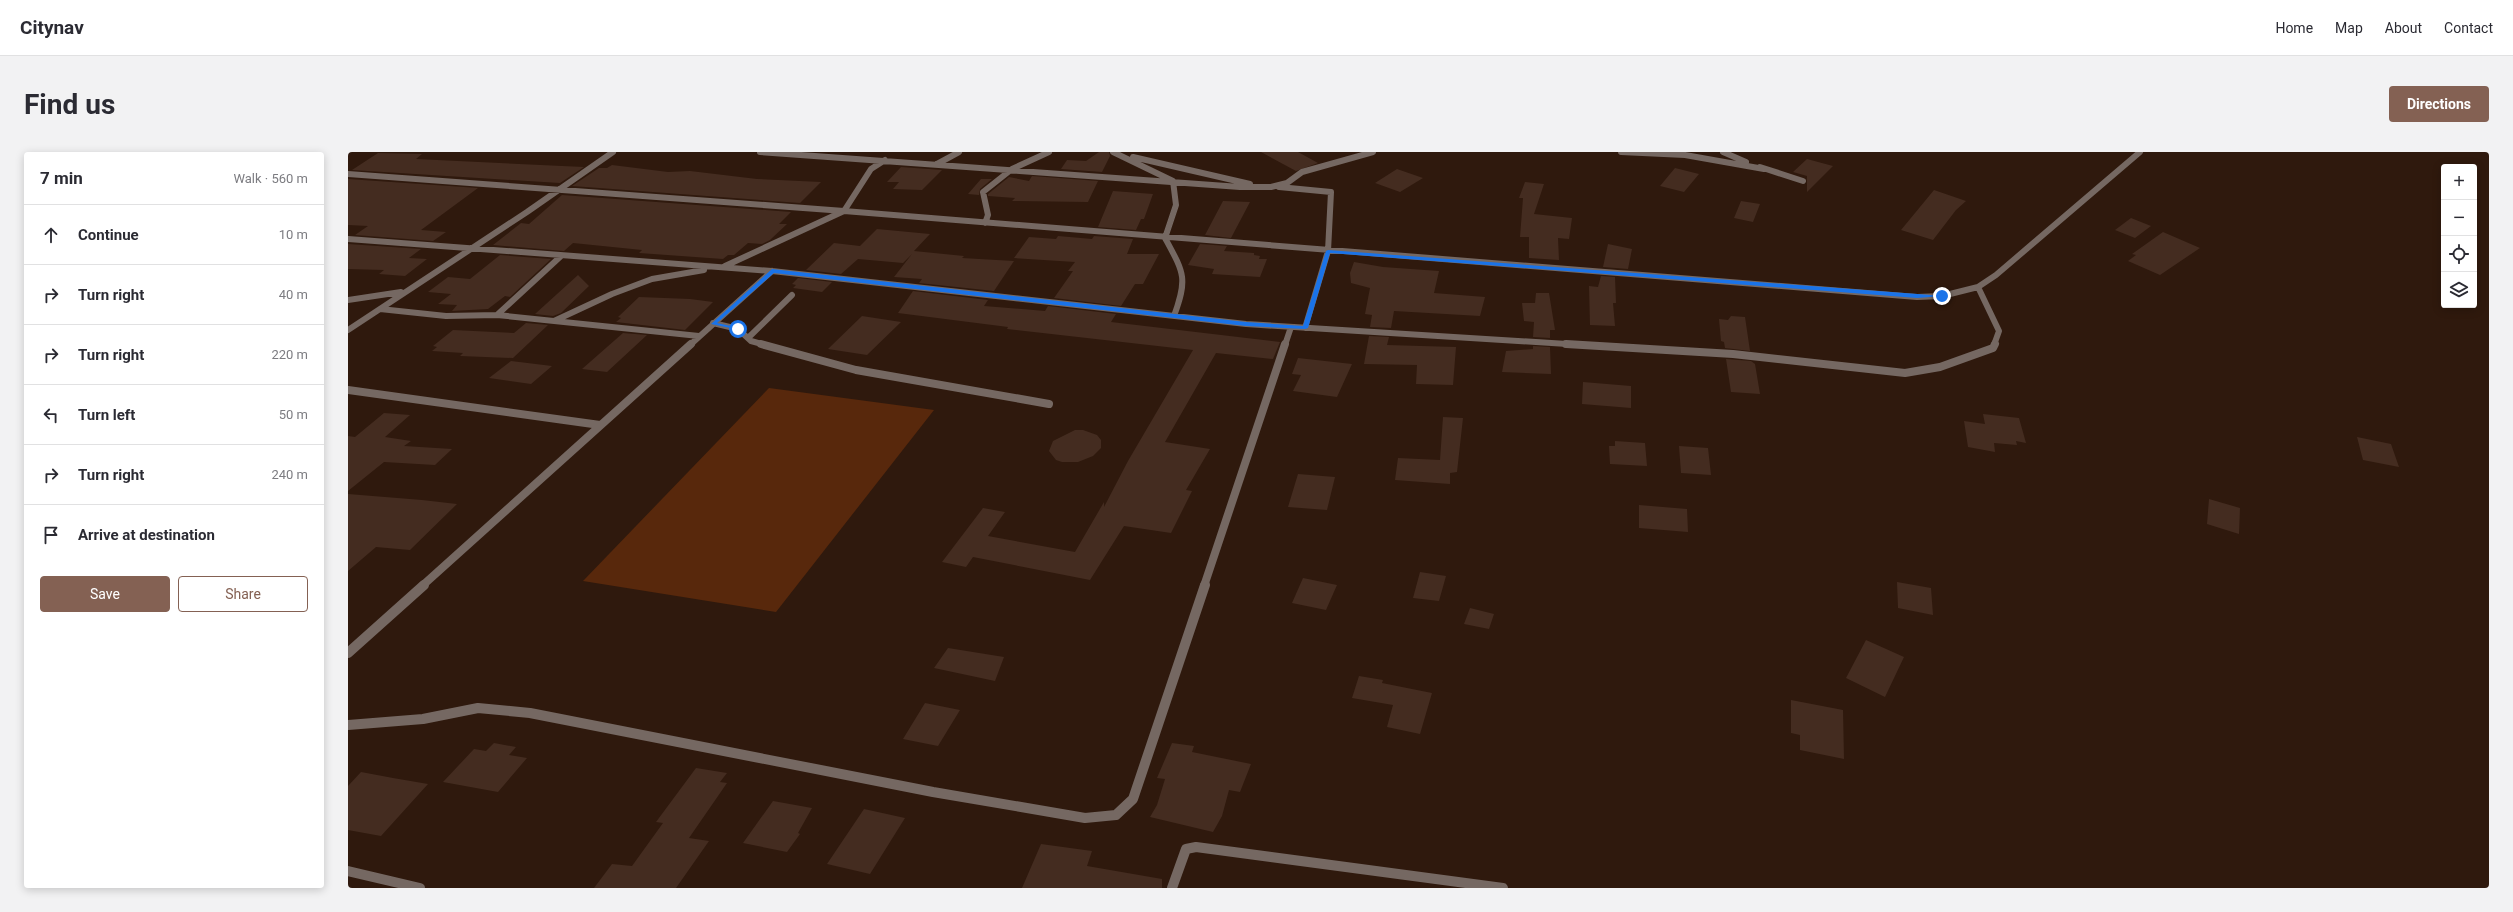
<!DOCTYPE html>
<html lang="en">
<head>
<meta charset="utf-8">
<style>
  body { margin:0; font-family:Roboto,sans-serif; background:#f2f2f3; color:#2b2b33 }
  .controls { position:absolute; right:12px; top:12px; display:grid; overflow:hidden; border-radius:4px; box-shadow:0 2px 10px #0003 }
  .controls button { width:36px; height:36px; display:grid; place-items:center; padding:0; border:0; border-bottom:1px solid #e1e1e2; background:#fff; color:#2b2b33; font:20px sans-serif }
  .stop { position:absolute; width:12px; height:12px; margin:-9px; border:3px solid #1a73e8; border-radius:50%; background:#fff }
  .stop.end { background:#1a73e8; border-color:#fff; box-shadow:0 1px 4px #0008 }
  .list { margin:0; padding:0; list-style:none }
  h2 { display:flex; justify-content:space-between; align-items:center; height:52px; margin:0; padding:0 16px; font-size:17px }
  h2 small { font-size:13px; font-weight:400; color:#7c7c81 }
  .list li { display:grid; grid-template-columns:26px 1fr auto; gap:12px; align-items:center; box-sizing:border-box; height:60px; padding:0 16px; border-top:1px solid #e1e1e2 }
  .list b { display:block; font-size:15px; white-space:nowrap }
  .list em { font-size:13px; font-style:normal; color:#7c7c81 }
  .actions { display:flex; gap:8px; padding:12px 16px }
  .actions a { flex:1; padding:9px 0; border:1px solid #846153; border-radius:4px; text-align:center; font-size:14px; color:#846153 }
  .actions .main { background:#846153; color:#fff }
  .icon { flex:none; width:22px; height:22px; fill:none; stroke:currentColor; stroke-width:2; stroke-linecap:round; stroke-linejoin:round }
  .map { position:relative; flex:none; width:2141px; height:736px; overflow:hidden; border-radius:4px }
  header { display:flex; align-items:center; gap:24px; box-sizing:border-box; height:56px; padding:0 20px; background:#fff; border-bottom:1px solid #e1e1e2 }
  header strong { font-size:19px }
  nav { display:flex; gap:22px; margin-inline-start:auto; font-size:14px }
  .intro { display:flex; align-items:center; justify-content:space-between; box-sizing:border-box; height:96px; padding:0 24px }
  h1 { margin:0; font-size:28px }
  .button { padding:10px 18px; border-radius:4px; background:#846153; color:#fff; font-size:14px; font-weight:700 }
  main { display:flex; gap:24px; padding:0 24px }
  aside { flex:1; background:#fff; border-radius:4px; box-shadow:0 2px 10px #0003 }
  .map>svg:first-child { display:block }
  .green { fill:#58280c }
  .building { fill:#442c20 }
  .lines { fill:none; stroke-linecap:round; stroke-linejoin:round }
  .lane-far1 { stroke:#756862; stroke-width:6 }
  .lane { stroke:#756862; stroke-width:8 }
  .street-far2 { stroke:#756862; stroke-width:6 }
  .street-far1 { stroke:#756862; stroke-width:8 }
  .street { stroke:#756862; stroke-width:10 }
  .route { fill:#1a73e8 }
</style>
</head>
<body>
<header>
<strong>Citynav</strong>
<nav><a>Home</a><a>Map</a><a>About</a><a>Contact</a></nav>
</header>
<div class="intro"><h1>Find us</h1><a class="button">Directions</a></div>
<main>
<aside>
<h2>7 min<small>Walk · 560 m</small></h2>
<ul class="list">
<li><svg class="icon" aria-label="ahead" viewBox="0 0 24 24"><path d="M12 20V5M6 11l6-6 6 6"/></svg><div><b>Continue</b></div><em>10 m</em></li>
<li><svg class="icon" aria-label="right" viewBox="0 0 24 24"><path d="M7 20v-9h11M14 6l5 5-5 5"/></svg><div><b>Turn right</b></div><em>40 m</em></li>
<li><svg class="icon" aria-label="right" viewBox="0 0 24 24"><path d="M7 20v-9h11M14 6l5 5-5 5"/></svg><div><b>Turn right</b></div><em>220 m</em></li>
<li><svg class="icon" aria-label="left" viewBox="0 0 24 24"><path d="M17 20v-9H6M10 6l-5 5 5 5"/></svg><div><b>Turn left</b></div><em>50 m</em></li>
<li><svg class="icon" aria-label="right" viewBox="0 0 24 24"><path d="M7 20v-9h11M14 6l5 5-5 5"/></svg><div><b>Turn right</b></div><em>240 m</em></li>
<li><svg class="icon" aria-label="arrive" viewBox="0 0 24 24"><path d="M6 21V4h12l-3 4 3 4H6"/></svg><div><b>Arrive at destination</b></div></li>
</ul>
<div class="actions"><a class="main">Save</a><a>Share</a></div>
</aside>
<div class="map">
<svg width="2141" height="736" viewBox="0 0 2141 736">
  <rect width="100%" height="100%" fill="#2f190d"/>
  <path class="green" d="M421 236 586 258 428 460 235 429Z"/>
  <path class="building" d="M751 0H761L762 4 754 20 713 17 719 8 738 9Z
    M913 0H950L970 11 948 19Z
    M30 1 74 2 68 7 236 15 212 31 4 18Z
    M1459 7 1485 14 1459 40V24L1445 20Z
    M264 13 320 20 342 19 409 27 473 30 452 51 224 34 251 16H259Z
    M553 15 594 18 574 38 545 37 551 30H539Z
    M1327 16 1351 22 1336 40 1312 34Z
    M1049 17 1075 26 1052 40 1027 31Z
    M684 24 750 29 740 50 664 49 667 46 640 44V42L661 25 681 29Z
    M0 27 130 36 73 78 98 80 85 89 7 83 20 74 0 73Z
    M633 27H644L632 37 631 43 620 42Z
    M1177 30 1196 32 1186 62 1224 66 1221 87 1210 86 1211 108 1181 106V85H1172L1175 46H1171Z
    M1586 38 1618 49 1608 58 1585 88 1553 78Z
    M765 39 805 42 796 67H793L788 78 750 75Z
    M214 43 443 60 431 72H439L422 88 414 92 400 91 386 103H380L375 107 291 101 294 98 225 91 216 99 145 93 173 71 181 72Z
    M875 49 902 50 883 86 857 83Z
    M1393 49 1412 52 1405 70 1386 66Z
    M1783 66 1803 74 1787 86 1767 78Z
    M529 77 582 82 566 99 616 104 614 106 666 109 646 139 571 131 574 127 546 125 564 102 555 111 510 107 493 122 458 118 486 91 512 94Z
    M1815 80 1852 96 1812 123 1780 109 1788 103 1784 102Z
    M710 84 744 87 746 84 785 87 779 102H811L795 132H787L773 154 706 146 725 119H720L727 110 666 106 681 85 708 87Z
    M0 92 73 97 61 106 79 107 57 124 31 122 36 118 0 117Z
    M852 92 879 94 876 99 906 101V103L912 104 911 107H919L912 125 864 122 866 117 840 113Z
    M1260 92 1284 97 1280 117 1255 115Z
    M152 103 203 107 162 145 157 144 140 157 104 159 109 153 90 152 103 142 80 140 100 125 122 127Z
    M1006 110 1035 115 1091 119 1086 141 1137 145 1132 164 1046 159 1043 176 1022 175 1024 163 1017 162 1022 136 1003 131 1002 121Z
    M230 123 241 134 213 161 205 164 187 162Z
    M1253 124 1267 125 1268 151H1265L1267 174 1242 173 1241 134 1250 135Z
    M450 126 484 130 474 140 445 136 448 133 444 132Z
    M565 139 640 148 636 154 697 159 700 154 768 162 763 170 932 190 925 207 868 201 817 290 862 297 838 338 844 339 823 381 776 374 742 428 625 405 618 415 594 410 635 356 657 360 640 384 727 400 756 350V355L780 309 845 198 659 177 660 175 550 161Z
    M1188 141H1201L1207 178H1202V186L1185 185 1186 170 1176 169 1174 151H1187Z
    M291 145 342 147 365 150 337 178 268 170 273 166 270 165Z
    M514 164 553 170 519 203 480 197Z
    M1383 164 1397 165 1402 199 1377 196 1376 190 1373 189 1371 167 1380 168Z
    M178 171 200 173 165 206 112 204 115 201 84 199 89 195 85 194 105 178 166 181Z
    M275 181 299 183 259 220 234 217Z
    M1021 184 1041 185 1039 193 1108 195 1105 233 1068 232 1069 213 1016 212Z
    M1185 194 1202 195 1203 222 1154 220 1158 199 1185 197Z
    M950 206 1004 212 989 245 945 239 953 223 944 222Z
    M1378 207 1403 209 1407 212 1412 242 1383 240Z
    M163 209 204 214 183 232 141 226Z
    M1235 230 1283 234V256L1234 252Z
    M36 261 62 263 37 285 63 289 56 294 104 297 87 313 36 310 0 339V284L7 285Z
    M1635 262 1671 266 1678 291 1668 289 1669 293 1646 291 1647 300 1620 295 1616 269 1637 272Z
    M1095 265 1115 266 1109 320 1102 321V332L1047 328 1050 306 1092 308Z
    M727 278H735L749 283 753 288V296L745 304 730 310H714L708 308 701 299 705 289Z
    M2009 285 2043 292 2051 315 2015 308Z
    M1267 289 1297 291 1299 314 1262 312 1261 294H1267Z
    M1331 294 1360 296 1363 323 1333 321Z
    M950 322 987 325 979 358 940 355Z
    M0 342 74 348 109 352 62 398 28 395 0 419Z
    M1861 347 1892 356 1891 382 1859 372Z
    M1291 353 1339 357 1340 380 1291 376Z
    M1072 420 1098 424 1091 449 1065 446Z
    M955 426 989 433 978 458 944 451Z
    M1549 430 1583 436 1585 463 1550 456Z
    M1122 456 1146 462 1141 477 1116 472Z
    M1518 488 1556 505 1537 545 1498 526Z
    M600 496 656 505 647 529 586 516Z
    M1011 524 1035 528 1034 531 1084 541 1072 582 1039 575 1045 553 1004 546Z
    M1443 548 1495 558 1496 607 1452 598V583L1443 581Z
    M577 551 612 558 590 594 555 587Z
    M146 591 168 595 161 603 179 606 150 640 95 630 126 597 138 599Z
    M824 591 846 594 844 600 903 612 892 640 881 638 874 664 865 680 802 665 809 653 817 627 809 626Z
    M348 616 379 621 372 630 379 631 341 686 361 689 328 736H246L264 712 284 714 315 671 308 670Z
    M13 620 45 626 80 632 33 684 0 678V634Z
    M425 649 464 656 450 681 452 682 439 700 395 691Z
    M516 657 557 666 522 722 479 712Z
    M693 692 744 699 739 714 814 727V736H674Z"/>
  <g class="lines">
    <path class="lane-far1" d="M365 171 390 177 403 189 417 193
      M400 186 444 143"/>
    <path class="lane" d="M413 192 508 218 701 252"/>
    <path class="street-far2" d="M412 0 892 35H923L939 31 954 20 1025 0
      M765 0 825 29 828 53 817 86C836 121 840 126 826 164
      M1273 0 1337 3 1416 17
      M1375 0 1398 10
      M785 5 902 32
      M589 12 611 0
      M1412 15 1455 29
      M0 22 496 59 1569 145 1594 144 1630 135
      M931 35 983 40 980 99 957 176
      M637 71 640 63 635 40 664 17 701 0
      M0 87 424 119 898 172 1235 193
      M377 114 496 59 523 17 537 8
      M0 148 53 140
      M32 157 98 164 149 163 213 104
      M149 163 351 184
      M206 169 264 142 304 127 356 118
      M0 178 179 60 265 0
      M342 193 424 119
      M937 193 943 175
      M1646 193 1651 179 1630 135 1648 123 1792 0"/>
    <path class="street-far1" d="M1218 192 1385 202 1557 221 1592 215 1645 196 1647 192
      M0 238 252 273
      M74 434 343 192
      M856 434 937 192"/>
    <path class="street" d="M0 501 76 433
      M0 573 75 567 130 556 182 561 585 640 737 666 768 663 785 647 857 433
      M0 719 72 736
      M824 736 838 697 848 695 1155 736"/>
  </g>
  <path class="route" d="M980 98 1596 144 1569 146 982 101 960 176 957 177 898 174 426 121 369 171 392 176V178L363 172 424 117 898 170 955 174 978 99Z"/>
</svg>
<div class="controls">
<button>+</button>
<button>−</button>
<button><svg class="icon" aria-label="locate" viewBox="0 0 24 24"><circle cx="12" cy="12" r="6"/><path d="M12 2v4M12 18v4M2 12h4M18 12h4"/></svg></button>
<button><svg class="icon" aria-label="layers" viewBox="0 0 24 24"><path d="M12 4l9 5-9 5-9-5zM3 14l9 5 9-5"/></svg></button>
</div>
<div class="stop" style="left:390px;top:177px"></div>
<div class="stop end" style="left:1594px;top:144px"></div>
</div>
</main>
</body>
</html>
